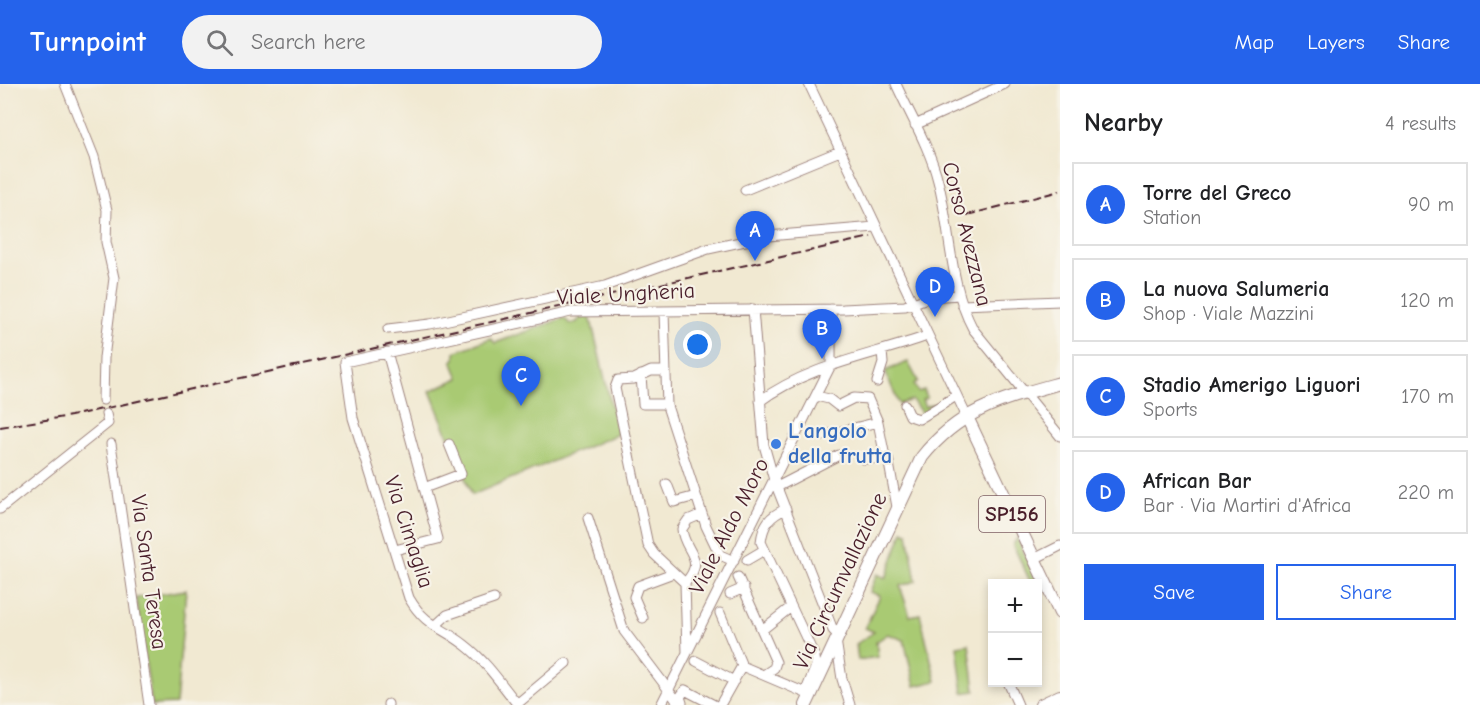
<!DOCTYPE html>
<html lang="en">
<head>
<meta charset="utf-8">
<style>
  body { margin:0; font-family:"Comic Neue",sans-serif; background:#f2f2f2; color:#202124 }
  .controls { position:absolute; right:18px; bottom:18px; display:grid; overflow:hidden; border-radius:0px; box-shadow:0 3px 9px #0003 }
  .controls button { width:54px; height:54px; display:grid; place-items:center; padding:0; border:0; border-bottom:2px solid #e0e0e0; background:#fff; color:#202124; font:30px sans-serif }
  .you { position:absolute; left:698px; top:261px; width:21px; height:21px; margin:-15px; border:4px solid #fff; border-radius:50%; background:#1a73e8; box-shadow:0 0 0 9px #1a73e833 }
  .badge { display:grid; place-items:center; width:39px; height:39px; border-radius:50%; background:#2563eb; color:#fff; font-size:20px; font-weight:700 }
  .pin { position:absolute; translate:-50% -50px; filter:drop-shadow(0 2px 3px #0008) }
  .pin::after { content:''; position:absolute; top:32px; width:21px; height:18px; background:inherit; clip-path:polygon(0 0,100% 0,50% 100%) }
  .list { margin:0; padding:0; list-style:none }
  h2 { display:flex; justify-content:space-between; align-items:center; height:78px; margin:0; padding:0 24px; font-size:26px }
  h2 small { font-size:20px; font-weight:400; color:#757577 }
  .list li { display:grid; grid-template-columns:39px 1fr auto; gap:18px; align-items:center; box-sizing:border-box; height:84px; margin:0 12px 12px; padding:0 12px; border:2px solid #e0e0e0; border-radius:0px }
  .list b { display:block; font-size:22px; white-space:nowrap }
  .list p { margin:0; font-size:20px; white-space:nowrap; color:#757577 }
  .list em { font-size:20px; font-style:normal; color:#757577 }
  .actions { display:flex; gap:12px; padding:18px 24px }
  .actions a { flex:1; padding:14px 0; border:2px solid #2563eb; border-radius:0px; text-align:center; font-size:21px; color:#2563eb }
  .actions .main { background:#2563eb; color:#fff }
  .icon { flex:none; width:33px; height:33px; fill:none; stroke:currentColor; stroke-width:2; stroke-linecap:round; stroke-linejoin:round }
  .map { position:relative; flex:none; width:1060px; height:621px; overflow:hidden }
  header { display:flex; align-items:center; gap:36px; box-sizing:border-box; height:84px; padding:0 30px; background:#2563eb; color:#fff }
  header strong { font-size:28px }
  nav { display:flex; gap:33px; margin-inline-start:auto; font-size:21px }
  .search { width:420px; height:54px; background:#f2f2f2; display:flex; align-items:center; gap:15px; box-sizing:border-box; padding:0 21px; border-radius:33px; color:#757577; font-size:22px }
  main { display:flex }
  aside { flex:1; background:#fff }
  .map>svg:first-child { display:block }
  .green { fill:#a9ca73; stroke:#7a744f; stroke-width:1.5 }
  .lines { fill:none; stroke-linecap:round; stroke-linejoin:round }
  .minor-casing { stroke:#9e847e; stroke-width:11 }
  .major-casing { stroke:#9e847e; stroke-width:14 }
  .minor { stroke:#fff; stroke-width:9 }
  .major { stroke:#fff; stroke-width:12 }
  .rail { stroke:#4a1f2b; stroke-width:2; stroke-dasharray:9 4.5; stroke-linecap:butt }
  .shop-dot { fill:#3f7fe0; stroke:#f7f3e8; stroke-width:2 }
  .labels { text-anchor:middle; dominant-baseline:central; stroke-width:4.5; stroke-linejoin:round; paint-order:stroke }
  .shield { fill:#f7f3e8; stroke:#7e5f64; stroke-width:1.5 }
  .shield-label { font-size:21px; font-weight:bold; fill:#4a1f2b }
  .street-label { font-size:22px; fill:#4a1f2b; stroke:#f7f3e8 }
  .shop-label { font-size:22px; font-weight:bold; fill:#366cbe; stroke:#f7f3e8; text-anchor:start }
</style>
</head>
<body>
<header>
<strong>Turnpoint</strong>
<div class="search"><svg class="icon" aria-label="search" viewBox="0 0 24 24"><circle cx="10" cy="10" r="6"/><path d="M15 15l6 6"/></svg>Search here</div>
<nav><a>Map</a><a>Layers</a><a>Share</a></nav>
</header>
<main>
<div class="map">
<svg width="1060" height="621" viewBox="0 0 1060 621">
  <rect width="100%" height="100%" fill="#f7f3e8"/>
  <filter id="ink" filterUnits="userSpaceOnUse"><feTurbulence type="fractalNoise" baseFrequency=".0167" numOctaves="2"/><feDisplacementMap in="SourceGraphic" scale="12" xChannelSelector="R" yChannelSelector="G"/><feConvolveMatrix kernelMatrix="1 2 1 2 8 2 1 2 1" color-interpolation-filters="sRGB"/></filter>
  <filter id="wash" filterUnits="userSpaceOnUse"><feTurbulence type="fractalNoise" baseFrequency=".008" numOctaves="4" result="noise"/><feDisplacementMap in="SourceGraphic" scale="24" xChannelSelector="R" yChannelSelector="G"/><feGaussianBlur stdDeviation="1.35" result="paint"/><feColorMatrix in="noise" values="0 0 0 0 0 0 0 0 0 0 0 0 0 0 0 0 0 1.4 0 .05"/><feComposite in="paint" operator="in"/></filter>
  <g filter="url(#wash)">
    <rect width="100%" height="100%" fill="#f1e9d2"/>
    <path class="green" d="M590 232 618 350 472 411 430 307 459 294 452 277 455 275V268L491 254 495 259 564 234 570 240 577 238 581 233Z
      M908 278 918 297 914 300 918 308 924 306 927 314 922 316 925 323 933 320 934 323 924 332 912 316 899 320 885 287Z
      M903 447 908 449 916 497 900 502 910 532 920 530 936 597 915 602 904 556 888 550 876 558 878 573 858 576 856 560 874 548 865 544 880 512 870 508 877 490 886 494Z
      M1017 454 1041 505 1038 504V500L1031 499 1013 461Z
      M186 506 176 620 152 621 136 514Z
      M969 560 975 607 963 609 957 562Z"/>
  </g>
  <g filter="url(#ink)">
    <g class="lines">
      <defs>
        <path id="minor" d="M65 0 94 73 107 126 106 158 114 194 104 274 103 316
          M809 0 966 331
          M896 0C910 31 930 64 938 97 951 146 949 200 973 245L1060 352
          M915 41 1005 0
          M745 106 840 67
          M962 221 1060 217
          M753 225 764 361 774 396 833 546 838 551
          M664 227 667 322 706 442 720 471 734 477
          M388 245 430 240 605 202 708 165 768 152 875 143
          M387 268 438 455 395 466
          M666 287H651L634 295 618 296 615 304 648 461 654 470 685 499 687 568
          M641 291 643 320H667
          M877 298 883 279 882 267
          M816 312 829 315 838 322 854 314 868 315 878 338 885 373
          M760 317C809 281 871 272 927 252
          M905 321 910 332 919 335 956 312
          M822 352 878 338
          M111 360 149 621
          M863 375 888 374 897 423
          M667 400 674 418 696 412
          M777 403 839 371
          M424 404 461 390 449 360
          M0 425 108 339 106 330
          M786 425C769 432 763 441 761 458L815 573 816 582 805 609
          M588 434 624 547 680 621
          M1034 475 1060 462
          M747 476 764 466
          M738 493 776 578 774 584 765 590
          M685 499C708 474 683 467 682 445L688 436 702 430
          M730 510 744 504
          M720 529 742 582 808 610
          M643 534 634 513 638 502 673 489
          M435 542 447 531 494 515
          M762 546 791 523
          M836 556 842 595 850 621
          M696 577 734 597
          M1008 598 1018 621
          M682 619 680 613 685 606 714 621
          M388 620V621
          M517 620 566 579
          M518 621C502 601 486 577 465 561 441 542 426 543 409 514L353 334 345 278 571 228 843 225 905 222 930 213 959 211
          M661 621 831 281V225
          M720 621 742 582"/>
        <path id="major" d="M966 331 1060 529
          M806 621 922 373C960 325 1003 315 1060 299
          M1041 621 1060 612"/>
      </defs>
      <use href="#minor" class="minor-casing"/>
      <use href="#major" class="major-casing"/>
      <use href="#minor" class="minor"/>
      <use href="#major" class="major"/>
      <path class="rail" d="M967 131 1060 107
        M0 343 71 332 871 153"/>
    </g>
  </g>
  <circle class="shop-dot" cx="776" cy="360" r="6"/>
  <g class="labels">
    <rect class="shield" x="979" y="412" width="66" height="36" rx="4.5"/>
    <g class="shield-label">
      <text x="1012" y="430">SP156</text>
    </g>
    <g class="street-label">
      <text transform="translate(967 150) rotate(76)">Corso Avezzana</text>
      <text transform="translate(626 210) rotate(-3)">Viale Ungheria</text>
      <text transform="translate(729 442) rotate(-63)">Viale Aldo Moro</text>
      <text transform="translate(409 448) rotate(72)">Via Cimaglia</text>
      <text transform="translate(149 488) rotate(82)">Via Santa Teresa</text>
      <text transform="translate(840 497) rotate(-65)">Via Circumvallazione</text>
    </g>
    <g class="shop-label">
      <text x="788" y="347">L'angolo<tspan x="788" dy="25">della frutta</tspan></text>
    </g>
  </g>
</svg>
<div class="controls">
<button>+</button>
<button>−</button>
</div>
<div class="you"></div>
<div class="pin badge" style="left:755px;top:177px">A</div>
<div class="pin badge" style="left:822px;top:275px">B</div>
<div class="pin badge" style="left:521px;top:322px">C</div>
<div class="pin badge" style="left:935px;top:233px">D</div>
</div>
<aside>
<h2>Nearby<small>4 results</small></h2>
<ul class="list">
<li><span class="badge">A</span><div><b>Torre del Greco</b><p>Station</p></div><em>90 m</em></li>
<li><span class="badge">B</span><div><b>La nuova Salumeria</b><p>Shop · Viale Mazzini</p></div><em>120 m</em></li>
<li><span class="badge">C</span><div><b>Stadio Amerigo Liguori</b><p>Sports</p></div><em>170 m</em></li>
<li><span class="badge">D</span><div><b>African Bar</b><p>Bar · Via Martiri d'Africa</p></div><em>220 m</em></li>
</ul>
<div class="actions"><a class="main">Save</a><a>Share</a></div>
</aside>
</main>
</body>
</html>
